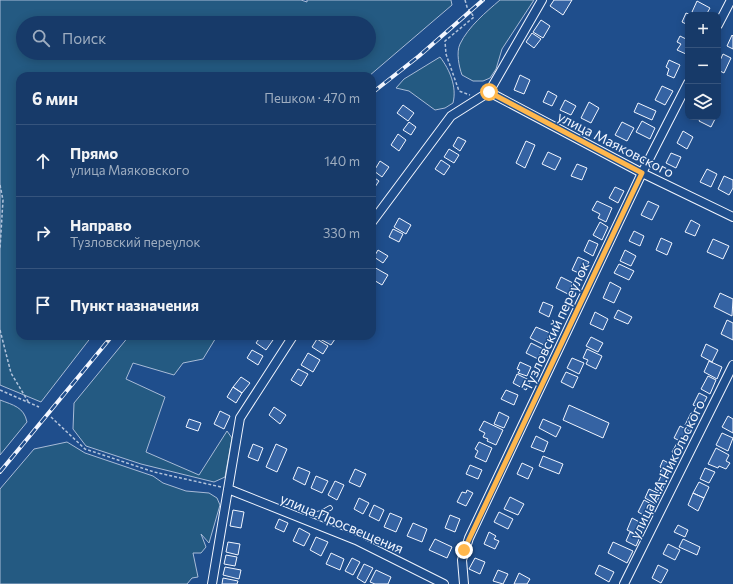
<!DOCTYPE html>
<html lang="ru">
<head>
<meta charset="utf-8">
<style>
  body { margin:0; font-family:Commissioner,sans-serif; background:#20416f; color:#f1f3f6 }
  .controls { position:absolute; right:12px; top:12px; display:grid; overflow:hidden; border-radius:8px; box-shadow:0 2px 10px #0003 }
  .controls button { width:36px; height:36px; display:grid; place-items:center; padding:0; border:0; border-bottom:1px solid #36547d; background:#173a69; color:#f1f3f6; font:20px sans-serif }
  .stop { position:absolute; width:12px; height:12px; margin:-9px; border:3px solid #ffb74d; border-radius:50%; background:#fff }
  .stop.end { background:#ffb74d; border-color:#fff; box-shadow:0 1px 4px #0008 }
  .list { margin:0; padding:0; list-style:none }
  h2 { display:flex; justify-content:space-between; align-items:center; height:52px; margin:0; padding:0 16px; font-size:17px }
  h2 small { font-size:13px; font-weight:400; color:#9eadc0 }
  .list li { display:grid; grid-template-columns:26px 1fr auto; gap:12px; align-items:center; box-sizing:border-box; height:72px; padding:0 16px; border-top:1px solid #36547d }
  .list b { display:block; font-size:15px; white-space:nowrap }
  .list p { margin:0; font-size:13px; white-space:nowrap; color:#9eadc0 }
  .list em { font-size:13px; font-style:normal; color:#9eadc0 }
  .icon { flex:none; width:22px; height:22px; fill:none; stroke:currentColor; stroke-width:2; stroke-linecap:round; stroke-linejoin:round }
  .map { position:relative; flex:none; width:733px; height:584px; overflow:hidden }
  .search { position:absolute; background:#173a69; box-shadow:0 2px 10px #0003; left:16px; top:16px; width:360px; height:44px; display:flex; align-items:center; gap:10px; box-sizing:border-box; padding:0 14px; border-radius:22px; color:#9eadc0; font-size:15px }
  .panel { position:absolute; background:#173a69; box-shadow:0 2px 10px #0003; left:16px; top:72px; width:360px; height:268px; border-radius:12px }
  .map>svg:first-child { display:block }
  .green { fill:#245a82; stroke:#a8bbd7; fill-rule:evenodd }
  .building { fill:#3563a3; stroke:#f2f6ff }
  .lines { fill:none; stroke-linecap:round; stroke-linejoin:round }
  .service-casing { stroke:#f2f6ff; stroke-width:5.5 }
  .minor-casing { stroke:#f2f6ff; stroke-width:10 }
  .path { stroke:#b3c4dc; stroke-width:1.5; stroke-dasharray:3 2; stroke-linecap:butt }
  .service { stroke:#1f4e8c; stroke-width:4 }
  .minor { stroke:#1f4e8c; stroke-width:8 }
  .rail-casing { stroke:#f2f6ff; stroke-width:4 }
  .rail { stroke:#1f4e8c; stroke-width:2.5; stroke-dasharray:8; stroke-linecap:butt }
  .route { stroke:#ffb74d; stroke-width:5 }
  .labels { text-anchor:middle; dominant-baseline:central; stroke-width:3; stroke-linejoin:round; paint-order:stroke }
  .street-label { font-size:14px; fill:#f2f6ff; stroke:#1f4e8c }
</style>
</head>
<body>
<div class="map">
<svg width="733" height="584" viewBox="0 0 733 584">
  <rect width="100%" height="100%" fill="#1f4e8c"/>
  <path class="green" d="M0 0H301L307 2V0H451L452 5 369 76H20V336H92L41 402 0 385ZM23 23H369V53H23Z
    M500 0H534L502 49 496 69 490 78 483 81H473L462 75C459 67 456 52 460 44 468 27 486 12 500 0Z
    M440 57C450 70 457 87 453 103L445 108 435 110 409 91 396 88 404 79Z
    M129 336H217L203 359 183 363 174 375 133 363 126 379 165 397 146 452 199 475 227 431 232 438 225 477 214 482 141 464 86 446 73 429 74 403Z
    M0 400C13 405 24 407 27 422L0 455Z
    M67 442 85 453 153 476 163 483 186 491 209 493 217 498 220 505 209 543 201 534 206 547 201 553H193L198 577 192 578 187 584H0V489L34 449Z"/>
  <path class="building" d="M554 0H572L563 15 550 6Z
    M697 1 710 8 706 15H698L692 12Z
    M686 13 691 15H688V25L682 22Z
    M541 20 550 26 543 38 533 32Z
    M532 33 541 39 534 48 526 42Z
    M732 35 733 36V49L727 46Z
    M680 36 688 40 686 54 677 50 681 44 677 42Z
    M723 54 731 58 724 73 718 70V65Z
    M669 60 680 65 674 78 667 75 669 69 666 67Z
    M520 75 530 80 524 94 514 90Z
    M662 86 673 91 665 105 655 100Z
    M548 91 557 96 552 106 543 102Z
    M565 100 576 106 571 115 560 110Z
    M589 102 599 108 591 123 581 118Z
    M638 103 656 111 652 120 634 112Z
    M403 105 414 113 408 121 397 113Z
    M701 117H716L711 127 699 121Z
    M642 121 655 128 650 139 636 132Z
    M409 122 416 127 411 135 403 130Z
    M622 122 634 128 627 141 615 135Z
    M683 131 693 137 687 149 677 143Z
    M398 134 406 140 399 151 391 145Z
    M458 137 466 141 460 151 453 146Z
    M526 141 535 145 525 168 516 163Z
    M449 149 459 155 454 163 444 157Z
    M548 152 561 158 555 170 542 164Z
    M671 153 681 157 676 168 666 163Z
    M441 160 450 166 444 175 435 169Z
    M380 161 389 167 382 177 374 171Z
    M577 164 587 168 582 180 571 176Z
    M707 169 717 174 711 187 700 182Z
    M372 176 379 181 373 190 372 189Z
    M724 176 733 180V188L729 195 718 189Z
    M615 187 624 191 618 203 609 198Z
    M597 201 612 208 606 222 598 218 600 214 592 210Z
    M648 201 659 206 652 220 641 215Z
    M399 218 411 225 406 234 394 227Z
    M691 220 700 225 695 236 685 232Z
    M600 222 608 227 602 240 593 235Z
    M393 229 403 234 399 242 389 237Z
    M634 231 644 236 640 246 629 241Z
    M661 238 672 243 667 255 656 250Z
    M713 239 729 246 723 259 707 252Z
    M589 240 598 244 593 256 584 251Z
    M378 250 388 256 383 263 374 257Z
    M625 250 636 256 631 266 620 261Z
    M578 257 589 262 583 275 572 270Z
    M619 264 634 271 629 280 614 273Z
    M372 266 388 275 382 285 372 279Z
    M561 277 573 283 568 294 556 288Z
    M610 282 621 288 614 303 603 298Z
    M720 293 733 299 732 316 714 307Z
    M543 302 553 306 549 317 539 312Z
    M618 310 632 317 628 324 614 318Z
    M595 312 608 319 603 330 590 324Z
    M727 320 733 323V340L721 334Z
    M536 327 550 333 544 345 530 338Z
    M261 336H266L273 340 266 350 256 343Z
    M321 336H337L331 345 320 339Z
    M591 337 603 343 598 352 586 346Z
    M317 339 328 346 323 354 312 347Z
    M531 343 543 349 538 359 526 353Z
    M706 344 718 350 712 362 701 356Z
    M587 349 602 356 596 369 586 364 588 360 583 358Z
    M252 350 263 356 258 365 247 358Z
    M308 353 320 360 313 372 301 365Z
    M572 358 584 363 579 374 567 368Z
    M709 361 722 367 717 379 704 372Z
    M520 362 531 367 527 376 518 373 520 370 517 369Z
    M298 369 308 374 301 386 291 380Z
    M566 372 578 377 573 388 561 382Z
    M517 374 531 381 526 390 513 383Z
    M708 376 716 380 710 394 701 389Z
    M241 377 250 383 242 393 233 387Z
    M233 387 242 393 236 403 227 397Z
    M506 390 518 395 514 405 501 399Z
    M699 393 707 397 701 409 693 405Z
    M569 405 609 423 603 438 563 420Z
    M274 407 286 415 280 424 269 415Z
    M220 411 230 416 224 429 214 424Z
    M499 412 509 417 504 428 494 424Z
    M691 413 698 416 691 429 685 425Z
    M728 416 733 419V433L722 427Z
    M189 419 201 423 198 431 186 427Z
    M543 419 561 427 556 437 539 428Z
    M484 421 503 430 496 445 487 441 488 439 483 437 485 433 479 430Z
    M680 426 690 431 684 443 674 438Z
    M722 433 733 438 728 451 716 445Z
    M536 436 548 442 544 452 531 447Z
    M479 442 492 448 486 462 475 457 478 451 475 449Z
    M677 443 684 447 679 456 672 452Z
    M253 444 263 448 258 461 248 457Z
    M276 444 287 449 277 472 266 467Z
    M716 448 729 455 726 461 730 463 726 469 719 466 718 468 708 464Z
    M543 456 563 464 559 474 539 466Z
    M663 460 672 465 666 478 659 475 662 468 660 467Z
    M522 463 533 468 528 479 517 474Z
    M470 465 482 470 478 479 466 474Z
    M298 467 310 472 305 485 293 479Z
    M705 468 715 472 709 483 700 479Z
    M355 469 366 474 360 487 349 482Z
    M316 476 328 481 322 493 311 488Z
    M661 476 667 479 661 492 655 489Z
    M335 481 344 485 337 500 328 495Z
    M699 482 709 487 704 498 693 493Z
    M649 489 660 494 656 504 645 498Z
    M467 490 473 493 466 506 457 502 462 492 466 493Z
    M693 493 704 498 698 511 688 505Z
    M510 497 524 504 518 515 504 509Z
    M359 498 369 503 363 514 354 509Z
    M644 500 655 506 649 518 638 512Z
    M374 505 384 510 379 521 369 516Z
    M233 510 244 512 241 528 230 526Z
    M499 512 513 519 508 529 494 522Z
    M390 513 402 518 396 532 384 527Z
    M450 515 460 519 455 532 445 528Z
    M632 518 645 525 640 536 627 530Z
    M279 519 288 523 284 532 275 528Z
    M413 523 427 529 422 542 407 536Z
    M678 525 688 530 685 537 674 532Z
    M299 528 310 534 304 546 293 541Z
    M489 532 496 536 494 539 499 541 495 549 484 544Z
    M630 532 640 537 636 546 626 541Z
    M316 537 328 542 321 556 310 550Z
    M435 539 452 547 447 558 429 550Z
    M683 539 700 547 697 555 679 547Z
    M228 542 240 544 238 555 226 552Z
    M613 542 633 551 627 563 608 553Z
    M668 544 680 550 675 560 663 554Z
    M331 553 344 559 340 570 326 564Z
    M226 555 237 557 235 566 224 564Z
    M352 558 360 562 353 575 345 571Z
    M475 558 485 562 480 574 469 569Z
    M364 564 373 568 365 583 357 578Z
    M599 565 614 572 609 582 595 574Z
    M658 565 668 570 661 583 652 578Z
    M225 567 241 570 239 579 223 575Z
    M376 570 391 577 388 584H375L370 582Z
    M498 570 508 574 503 584 493 581Z
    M519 573 530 579 527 584H514Z
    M223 578 238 581 237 584H222Z"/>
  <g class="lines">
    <defs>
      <path id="service" d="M303 517 321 513 330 508"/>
      <path id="minor" d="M718 25 731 0
        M489 92 642 173 733 217
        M372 222 451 116 489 92 542 0
        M228 489 356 540 444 584
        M212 584 240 418 293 336
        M464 584 462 560 469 538 642 173 688 83
        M624 584 733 365"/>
    </defs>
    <use href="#service" class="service-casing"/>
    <use href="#minor" class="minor-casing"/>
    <path class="path" d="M465 0 467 7 474 17 445 41 446 54 459 91 470 95
      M0 185 3 200 0 248
      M0 330 11 373 29 403
      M0 390 39 407
      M51 417 85 449 154 472 221 487"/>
    <use href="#service" class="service"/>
    <use href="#minor" class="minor"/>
    <defs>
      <path id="rail" d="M372 93 419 56 483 0
        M0 472 112 336"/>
    </defs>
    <use href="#rail" class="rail-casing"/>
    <use href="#rail" class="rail"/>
  </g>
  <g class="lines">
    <path class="route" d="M464 550 642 173 489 92"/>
  </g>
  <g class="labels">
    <g class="street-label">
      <text transform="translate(616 144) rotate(27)">улица Маяковского</text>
      <text transform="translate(555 326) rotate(-65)">Тузловский переулок</text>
      <text transform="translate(667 469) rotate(-64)">улица А.А.Никольского</text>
      <text transform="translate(342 523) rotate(23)">улица Просвещения</text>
    </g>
  </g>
</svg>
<div class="controls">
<button>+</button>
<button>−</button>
<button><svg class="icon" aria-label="layers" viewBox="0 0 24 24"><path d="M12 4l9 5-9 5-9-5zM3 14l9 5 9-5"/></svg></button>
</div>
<div class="stop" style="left:489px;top:92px"></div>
<div class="stop end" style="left:464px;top:550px"></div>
<div class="search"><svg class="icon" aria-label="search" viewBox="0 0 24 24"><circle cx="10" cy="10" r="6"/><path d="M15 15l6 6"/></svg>Поиск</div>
<section class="panel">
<h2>6 мин<small>Пешком · 470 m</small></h2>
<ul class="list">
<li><svg class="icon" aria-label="ahead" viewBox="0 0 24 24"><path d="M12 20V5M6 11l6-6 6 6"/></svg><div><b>Прямо</b><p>улица Маяковского</p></div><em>140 m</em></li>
<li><svg class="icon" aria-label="right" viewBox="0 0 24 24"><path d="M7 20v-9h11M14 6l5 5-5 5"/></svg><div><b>Направо</b><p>Тузловский переулок</p></div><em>330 m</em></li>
<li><svg class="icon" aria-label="arrive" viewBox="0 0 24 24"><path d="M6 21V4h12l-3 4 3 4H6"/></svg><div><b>Пункт назначения</b></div></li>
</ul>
</section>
</div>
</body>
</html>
